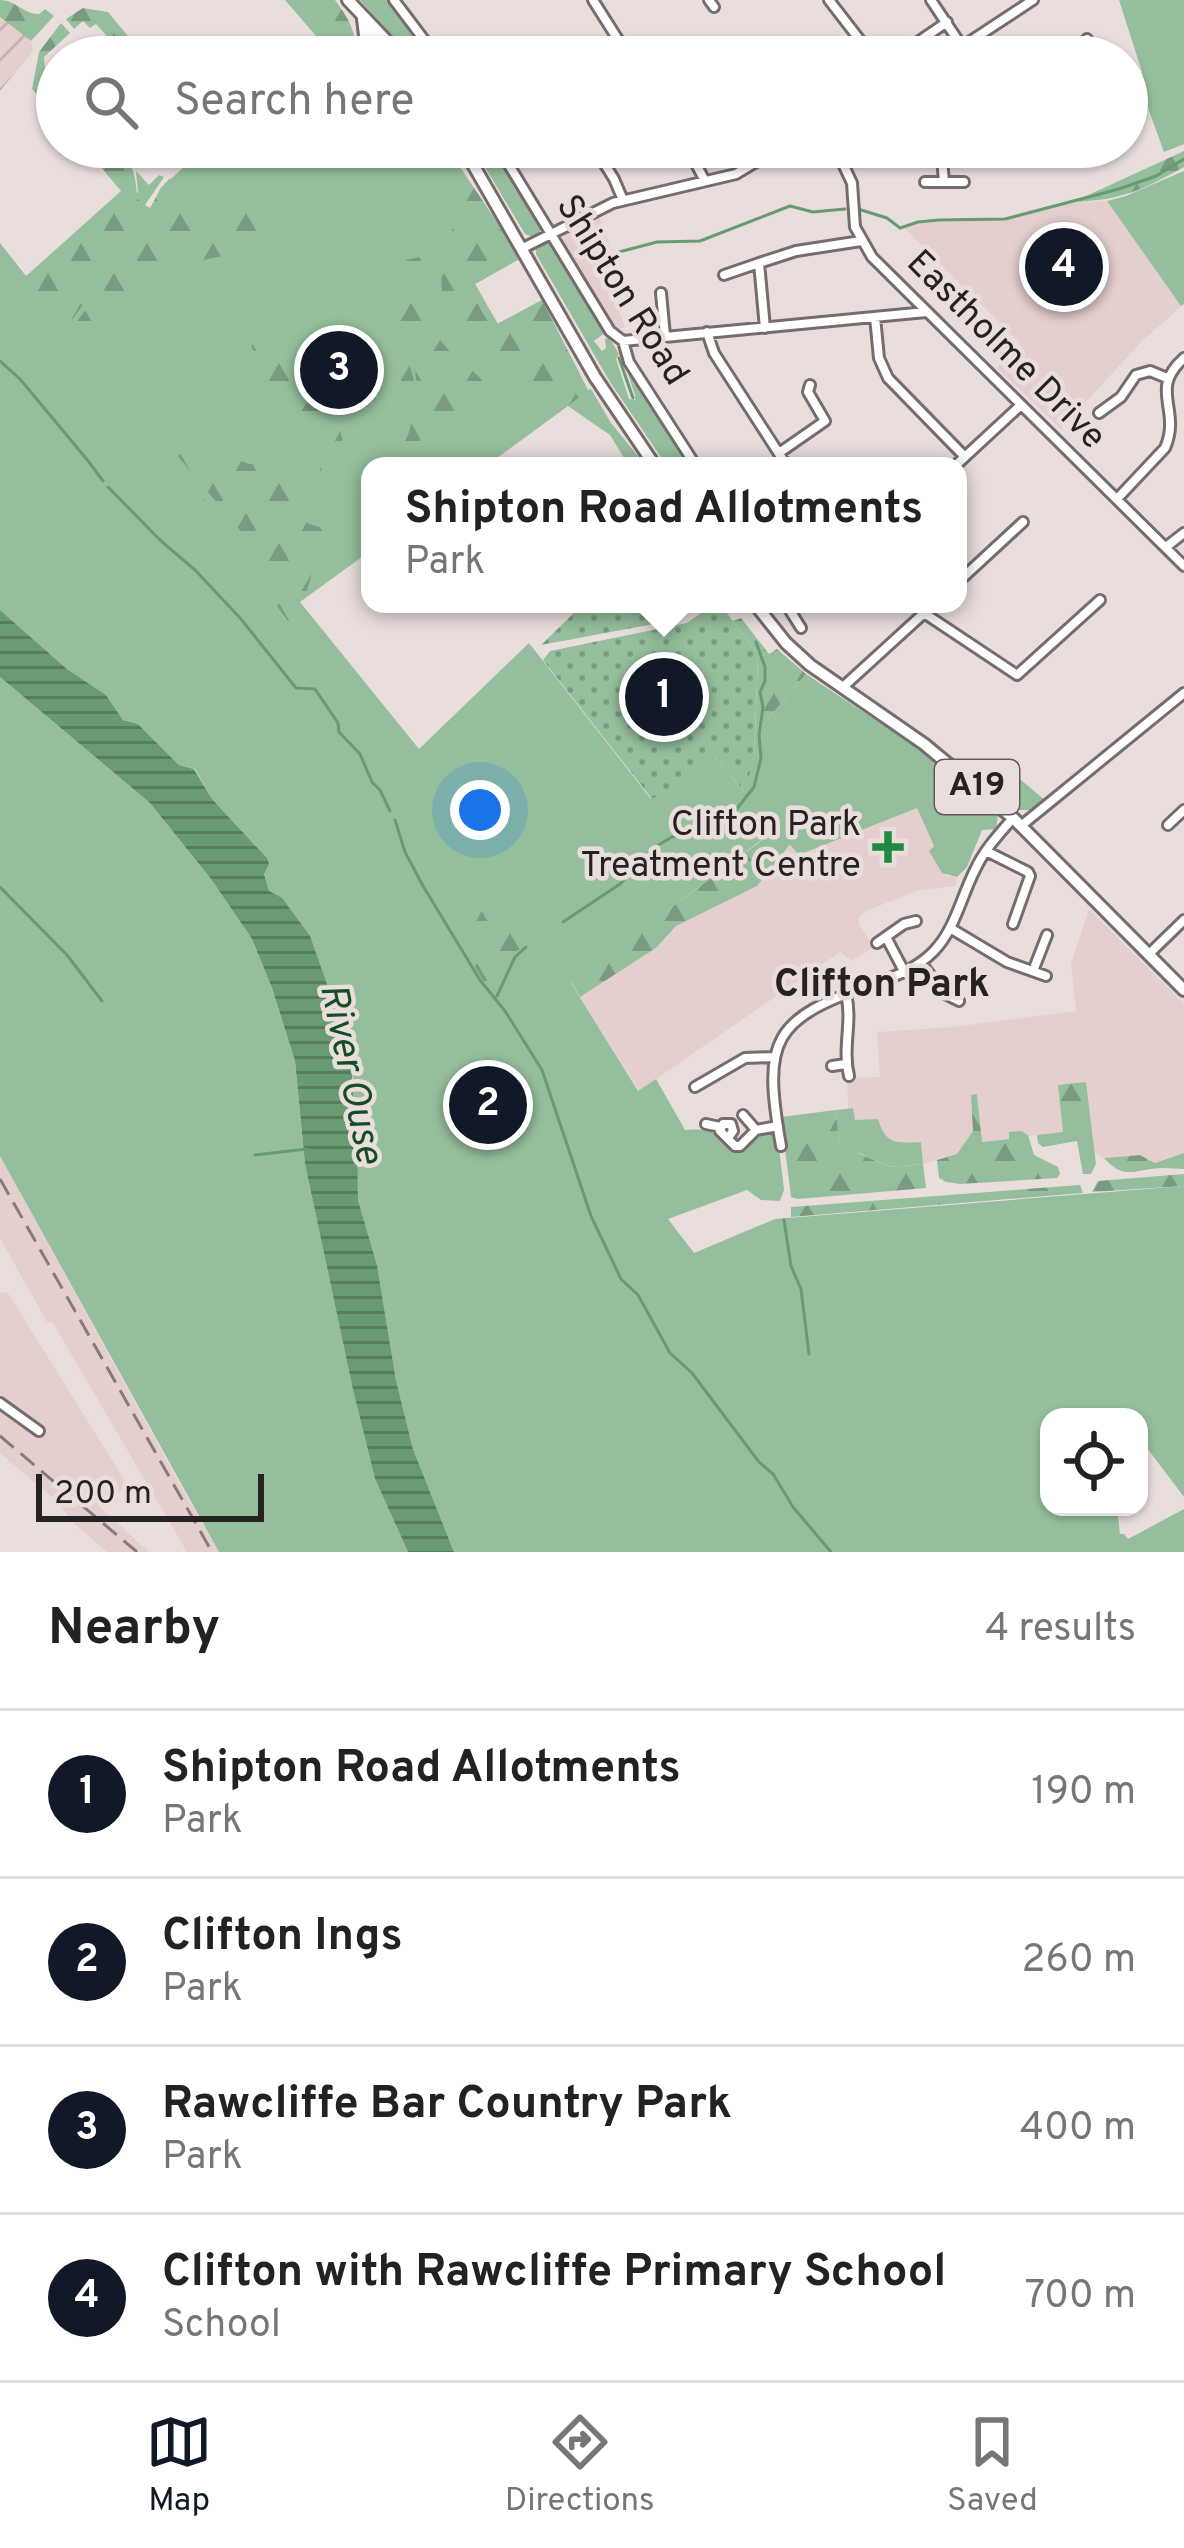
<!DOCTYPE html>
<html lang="en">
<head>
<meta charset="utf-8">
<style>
  body { margin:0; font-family:Overpass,sans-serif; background:#f2f2f2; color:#222 }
  .controls { position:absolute; right:36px; bottom:36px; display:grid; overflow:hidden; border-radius:24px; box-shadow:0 3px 9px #0004 }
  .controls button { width:108px; height:108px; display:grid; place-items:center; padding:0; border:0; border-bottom:3px solid #e0e0e0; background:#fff; color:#222; font:60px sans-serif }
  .scale { position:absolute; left:36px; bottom:30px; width:228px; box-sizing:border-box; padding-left:12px; border:6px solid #272222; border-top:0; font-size:33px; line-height:42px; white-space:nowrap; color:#272222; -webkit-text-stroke:9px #eadedd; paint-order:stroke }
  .you { position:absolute; left:480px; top:810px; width:42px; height:42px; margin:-30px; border:9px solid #fff; border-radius:50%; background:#1a73e8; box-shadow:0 0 0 18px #1a73e833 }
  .badge { display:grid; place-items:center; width:78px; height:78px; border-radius:50%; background:#111827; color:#fff; font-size:39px; font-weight:700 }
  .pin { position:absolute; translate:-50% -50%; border:6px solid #fff; box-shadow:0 3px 12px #0006 }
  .popup { position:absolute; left:361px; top:457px; width:606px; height:156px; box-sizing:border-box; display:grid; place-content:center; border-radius:24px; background:#fff; filter:drop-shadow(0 3px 9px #0005); font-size:39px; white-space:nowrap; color:#767676 }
  .popup b { font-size:45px; color:#222 }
  .popup::after { content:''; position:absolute; left:50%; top:100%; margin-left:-24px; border:24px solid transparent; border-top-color:#fff }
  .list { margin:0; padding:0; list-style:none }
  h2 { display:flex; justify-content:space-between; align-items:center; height:156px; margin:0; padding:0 48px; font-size:51px }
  h2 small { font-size:39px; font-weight:400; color:#767676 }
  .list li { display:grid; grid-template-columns:78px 1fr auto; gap:36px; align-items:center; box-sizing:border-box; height:168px; padding:0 48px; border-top:3px solid #e0e0e0 }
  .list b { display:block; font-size:45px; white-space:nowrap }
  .list p { margin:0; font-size:39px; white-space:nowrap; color:#767676 }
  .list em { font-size:39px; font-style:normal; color:#767676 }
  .icon { flex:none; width:66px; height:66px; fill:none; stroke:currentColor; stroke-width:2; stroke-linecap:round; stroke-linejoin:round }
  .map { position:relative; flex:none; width:1184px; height:1552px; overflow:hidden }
  .search { position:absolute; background:#fff; box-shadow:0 3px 9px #0004; left:36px; right:36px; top:36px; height:132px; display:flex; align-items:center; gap:30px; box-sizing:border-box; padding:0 42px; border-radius:66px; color:#767676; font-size:45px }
  .sheet { height:828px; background:#fff }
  nav { display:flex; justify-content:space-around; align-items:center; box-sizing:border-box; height:168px; border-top:3px solid #e0e0e0; background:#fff; font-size:33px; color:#767676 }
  nav a { display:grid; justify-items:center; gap:6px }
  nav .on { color:#111827 }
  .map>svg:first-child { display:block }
  .built { fill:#e5cfce }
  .industrial { fill:url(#industrial-furrows) }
  .green { fill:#95bf9c }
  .forest { fill:url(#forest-firs) }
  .garden { fill:url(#garden-dots) }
  .water { fill:url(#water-rules) }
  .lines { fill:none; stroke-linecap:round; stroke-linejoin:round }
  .stream { stroke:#689b71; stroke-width:3 }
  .minor-casing { stroke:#776c6b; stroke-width:14 }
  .major-casing { stroke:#776c6b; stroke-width:16 }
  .minor { stroke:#fff; stroke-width:8 }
  .major { stroke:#fff; stroke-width:10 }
  .rail { stroke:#847c7b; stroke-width:3; stroke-dasharray:18 9; stroke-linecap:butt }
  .poi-dot { fill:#1c8a42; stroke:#eadedd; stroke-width:4.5 }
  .labels { text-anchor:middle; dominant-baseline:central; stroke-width:9; stroke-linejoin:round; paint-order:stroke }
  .shield { fill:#eadedd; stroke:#625a5a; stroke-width:3 }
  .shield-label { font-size:33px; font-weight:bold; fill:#272222 }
  .street-label { font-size:36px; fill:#272222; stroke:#eadedd }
  .poi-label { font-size:36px; fill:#272222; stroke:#eadedd; text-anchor:end }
  .neighbourhood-label { font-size:39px; font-weight:bold; fill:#272222; stroke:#eadedd }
  .water-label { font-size:39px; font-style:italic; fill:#144e25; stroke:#eadedd }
</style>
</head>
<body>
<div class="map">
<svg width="1184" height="1552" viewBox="0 0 1184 1552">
  <defs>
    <pattern id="industrial-furrows" width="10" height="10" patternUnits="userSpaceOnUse" patternTransform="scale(3)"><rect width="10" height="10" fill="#e5cfce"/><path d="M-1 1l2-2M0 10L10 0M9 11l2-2" fill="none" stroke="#c4b1b1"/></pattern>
    <pattern id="forest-firs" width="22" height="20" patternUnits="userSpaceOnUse" patternTransform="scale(3)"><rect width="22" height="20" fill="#95bf9c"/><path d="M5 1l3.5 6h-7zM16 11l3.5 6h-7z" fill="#7a9b7f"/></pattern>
    <pattern id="garden-dots" width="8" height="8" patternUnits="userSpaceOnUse" patternTransform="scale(3)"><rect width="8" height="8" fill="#95bf9c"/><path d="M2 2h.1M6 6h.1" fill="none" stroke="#7a9b7f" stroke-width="1.8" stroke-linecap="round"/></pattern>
    <pattern id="water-rules" width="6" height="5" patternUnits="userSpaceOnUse" patternTransform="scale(3)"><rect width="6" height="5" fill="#689b71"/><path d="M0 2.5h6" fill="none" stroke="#567e5c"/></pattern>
  </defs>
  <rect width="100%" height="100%" fill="#eadedd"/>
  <path class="built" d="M1184 171V304L1142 341 1061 429 997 368 1020 343 903 227 918 222 939 220 1005 219 1073 202 1108 201 1126 196Z
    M599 215 612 251 615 298 625 327 616 330 562 244 564 234Z
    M917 808 934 846 929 851 947 876 957 877 956 886 919 890 866 911 859 917V925L874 947 852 961 840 952 639 1091 580 997 656 948 676 926 757 886 791 843 800 855Z
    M1089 909 1184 1004V1153L1155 1163 1140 1155 1104 1158 1077 1141 1037 1135 982 1142 957 1154 923 1164 921 1142 900 1143 890 1140 882 1133 854 1120 853 1108H848L847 1078 880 1077 877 1032 952 1027 1076 1011 1071 963Z
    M0 1156 180 1485 219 1552H187L53 1323 47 1322 0 1238Z
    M0 1292 8 1293 128 1486 98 1505 149 1552H107L75 1524 54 1499 0 1453Z"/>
  <path class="industrial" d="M0 17 31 41 33 51 0 91Z"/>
  <path class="green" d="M360 0H389L416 32 409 38 405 50Z
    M1119 0H1184V144L1164 152 1144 97 1127 102V85L1143 75Z
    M205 147H446L521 258 475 284 497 324 542 300 588 390 591 389 611 423 646 466H629L610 435 568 406 486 466H370V551L300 602 419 749 529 643 651 799 716 758 744 791 754 757 755 734 806 674 931 757 981 797 998 815 996 829 982 830 967 867 957 877 942 873 929 851 934 846 917 808 799 855 776 829 571 983 638 1091 656 1079 685 1130C711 1128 716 1131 732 1150L743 1149 762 1132V1135L771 1134 778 1139 784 1190 780 1201 761 1200 747 1190 668 1219 694 1253 775 1219 1184 1186V1497L1147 1448 1139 1451V1417H1049V1507H1117L1120 1534H1124L1128 1539 1184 1509V1552H454L413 1449 396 1380 377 1265 358 1200 353 1077 269 891 264 874 267 858 212 799 195 769 179 765 138 724 123 720 106 695 67 669 0 610V243L26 276 138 192 136 171 149 185 159 175 164 177 145 205 150 208 161 188Z
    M473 147H493L541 226 540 233 533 237 525 234Z
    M1184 171V304L1181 306 1107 201 1126 196Z
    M547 242 554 248 606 332 594 341 602 351 606 348 605 339 609 337 619 354 616 359 629 399 635 400V395L624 362 692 466H667L610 382 536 254V249Z
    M0 677 150 803 211 879 252 939 272 988 295 1061 305 1164 353 1390 375 1479 408 1552H219L0 1156Z
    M853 1108 855 1120 878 1119C886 1145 896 1143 921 1142L923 1164 890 1167 839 1144 836 1110Z"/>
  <path class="forest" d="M0 0C16 0 23 14 39 14L45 9 54 16 31 41 0 17Z
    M285 0H335C349 19 358 33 354 57H317L322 43Z
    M83 8 108 12 133 42V57H126L96 24 90 28 83 21 74 29 66 19Z
    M61 23 70 33 44 57 45 71 57 85V117L32 89 39 52Z
    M84 147C123 147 136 158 137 198L145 206 124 249 66 328 25 277 121 191Z
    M1184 151V167C1142 190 1123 200 1073 202Z
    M456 161 521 258 475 284 498 324 542 300 588 391 569 405 533 393 488 358 461 341 447 315 460 309 462 301 457 296 442 293C441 266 440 252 453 228 449 206 455 184 456 161Z
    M170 178C175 186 180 199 188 203 208 214 240 201 261 200L276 212 286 213 287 220C254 277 183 235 149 300L132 307 124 319H118L100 336 98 343 83 349 69 332 126 256 161 188Z
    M419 257 428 259 432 264C427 282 431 293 433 311 434 324 430 318 435 331 450 362 488 371 496 406L493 412 472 418 462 398 409 353 393 313 395 289 403 265 406 260Z
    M311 319 321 320 326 324 330 384 346 456 344 470 338 483 330 485 323 482 321 478 319 452 298 437 289 425 274 412 263 367 252 348V339L260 331 278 329Z
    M391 356 407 358C416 383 423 416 420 442L406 449 403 444C426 409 392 391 391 356Z
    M423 368 461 402 468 419C441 418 441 420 426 438L415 372Z
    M199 451 221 453 249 464H277L283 467C287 483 290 507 301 519 311 528 318 523 330 533 327 540 322 545 319 551 310 568 313 585 300 602L177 455Z
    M200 495 295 616 288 621 244 562 214 535 195 505Z
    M741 618 769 654 777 649 806 674 755 734 758 654 733 621Z
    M996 765 1005 771 1008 769 1046 801 1037 810H1011L980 783Z
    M777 829 791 843 757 886 676 926 656 948 580 997 571 982Z
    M493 896 524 944 513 955 493 997 439 906 453 910 473 928 483 908Z
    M1086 1082 1096 1164 1091 1174H1083L1077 1141 1043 1147 1038 1143 1037 1135 1063 1132 1058 1085Z
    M977 1094 982 1142 1009 1139V1132L1021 1131 1028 1135 1034 1155 1058 1167 1060 1174 1057 1178 960 1184 946 1182 939 1178 937 1160 957 1154 973 1131 971 1095Z
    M836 1110 839 1144H855L858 1153 890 1167 923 1164 926 1188 798 1199 791 1197 781 1117Z
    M1184 1153V1169C1177 1169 1170 1168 1163 1168 1137 1168 1125 1182 1104 1158L1140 1155 1155 1163Z
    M1184 1174V1186L1092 1192 1098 1181Z
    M1080 1185 1083 1193 791 1217V1207Z"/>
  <path class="garden" d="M583 604H682L686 610 675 620 541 645Z
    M720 604 758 654 754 757 745 792 716 758 652 799 543 660 550 651 687 623 711 606Z"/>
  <path class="water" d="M0 610 67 669 106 695 123 720 138 724 179 765 194 769 212 799 267 858 269 864 264 874 269 891 282 898 310 936 350 1050 357 1137 358 1200 377 1265 396 1380 413 1449 454 1552H408L375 1479 353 1390 305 1164 295 1061 272 988 252 939 211 879 150 803 0 677Z"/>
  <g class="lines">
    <path class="stream" d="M858 209 887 218 900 228 918 222 939 220 1005 219 1119 189 1156 176 1184 159
      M615 265 616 255 619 252 657 242 700 241 790 206 813 212 845 209
      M619 358 633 398
      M0 361 20 379 89 462 103 481
      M108 487 161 541 195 570 241 619 296 688 315 689 338 723 339 732 360 754 372 782 380 790 390 811
      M395 820 405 852 423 886 480 980 505 1011 542 1070 591 1216 621 1279 638 1295 670 1353 692 1373 759 1462 773 1474 793 1507 831 1552
      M0 887 67 955 102 1001
      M563 922 620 884 655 847 672 837 719 825 732 815 754 787 761 758 759 735 763 707 760 692 765 681V667L756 642
      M497 996 515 957 526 947
      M255 1155 307 1149
      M784 1220 791 1266 801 1289 809 1354"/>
    <defs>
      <path id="minor" d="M394 0 437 57
        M593 0 629 57
        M709 0 714 7
        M829 0 873 57
        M931 0 969 57
        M1087 39 1092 57
        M963 46 1033 0
        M526 52 536 46
        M896 57 947 22
        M498 147 610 331 623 341 629 362 696 466
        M594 147 614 179 623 200
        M687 147 705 181
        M835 147 852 183 855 227 872 257 1184 566
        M935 147 942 158 944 182
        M1019 147H1026
        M925 182H964
        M523 248 613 203 736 174 781 147
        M724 275 759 263
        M661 293 665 336
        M875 317 879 358 888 378 965 457
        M765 328 759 263 796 251 861 241
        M707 332 714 353 787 466
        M623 341 926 312
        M1099 413 1121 397 1136 375 1150 371 1167 378
        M779 453 825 421 808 392 810 385
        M955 466 1021 405
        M1117 499 1165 448C1182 409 1148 390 1184 358
        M1166 547 1184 533
        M958 582 1023 522
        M786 604 801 628
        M924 613 1017 675 1100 600
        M843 687 934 604
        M1022 825 1184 693
        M1168 825 1184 810
        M986 851 1028 872 1030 876 1013 924
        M950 928 1007 962 1046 976
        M886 937 905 973
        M877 943 904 924 916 921
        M1149 954 1184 920
        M921 963 945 994 959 1001
        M1033 971 1047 935
        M846 994C853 1021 842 1048 849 1076
        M832 1066 846 1064
        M695 1087 745 1058 774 1057
        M743 1115 756 1130
        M706 1124 720 1127
        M728 1138 733 1131 731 1124H723L720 1131 735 1146H740L756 1130 778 1126
        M781 1146C762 1038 772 1019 876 983 898 975 916 969 933 952 955 930 961 897 975 870 984 850 999 834 1013 818
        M0 1403 39 1431"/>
      <path id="major" d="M348 0 402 57
        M363 19 365 35 363 57
        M371 27 370 32 388 57
        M463 147 595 377 655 466
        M755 604 786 643 810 665 924 744 1013 818 1184 990"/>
    </defs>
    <use href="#minor" class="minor-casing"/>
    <use href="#major" class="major-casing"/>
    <use href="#minor" class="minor"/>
    <use href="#major" class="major"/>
    <path class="rail" d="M0 1179 212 1552
      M0 1436 137 1552"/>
  </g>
  <path class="poi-dot" d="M882 829h12v12h12v12h-12v12h-12v-12h-12v-12h12z"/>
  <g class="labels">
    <rect class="shield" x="935" y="760" width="84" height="54" rx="9"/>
    <g class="shield-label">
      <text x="977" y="787">A19</text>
    </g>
    <g class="street-label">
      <text transform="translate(621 291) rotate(58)">Shipton Road</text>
      <text transform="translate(1005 351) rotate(45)">Eastholme Drive</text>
    </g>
    <g class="poi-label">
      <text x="861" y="826">Clifton Park<tspan x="861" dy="41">Treatment Centre</tspan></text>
    </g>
    <g class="neighbourhood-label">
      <text x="882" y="986">Clifton Park</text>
    </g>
    <g class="water-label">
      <text transform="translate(349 1074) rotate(78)">River Ouse</text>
    </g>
  </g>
</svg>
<div class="controls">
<button><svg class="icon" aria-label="locate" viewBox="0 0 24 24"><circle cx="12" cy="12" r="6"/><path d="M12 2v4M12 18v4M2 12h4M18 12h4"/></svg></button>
</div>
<div class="scale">200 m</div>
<div class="you"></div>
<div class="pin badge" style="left:664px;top:697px">1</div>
<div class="popup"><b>Shipton Road Allotments</b>Park</div>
<div class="pin badge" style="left:488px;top:1105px">2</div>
<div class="pin badge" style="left:339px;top:370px">3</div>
<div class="pin badge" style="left:1064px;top:267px">4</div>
<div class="search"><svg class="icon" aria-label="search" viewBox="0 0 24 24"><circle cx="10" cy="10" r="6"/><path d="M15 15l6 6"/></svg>Search here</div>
</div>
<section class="sheet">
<h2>Nearby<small>4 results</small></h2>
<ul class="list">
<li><span class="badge">1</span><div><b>Shipton Road Allotments</b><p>Park</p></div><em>190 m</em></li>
<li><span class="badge">2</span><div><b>Clifton Ings</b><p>Park</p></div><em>260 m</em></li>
<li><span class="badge">3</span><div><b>Rawcliffe Bar Country Park</b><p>Park</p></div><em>400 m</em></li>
<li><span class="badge">4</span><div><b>Clifton with Rawcliffe Primary School</b><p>School</p></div><em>700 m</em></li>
</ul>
</section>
<nav>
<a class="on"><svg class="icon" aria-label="map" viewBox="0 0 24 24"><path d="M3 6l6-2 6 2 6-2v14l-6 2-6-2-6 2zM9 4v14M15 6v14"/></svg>Map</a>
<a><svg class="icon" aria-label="directions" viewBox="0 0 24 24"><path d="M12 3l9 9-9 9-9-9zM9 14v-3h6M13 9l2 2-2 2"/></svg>Directions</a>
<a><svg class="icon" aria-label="saved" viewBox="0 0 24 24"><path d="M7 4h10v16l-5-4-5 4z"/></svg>Saved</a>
</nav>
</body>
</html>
